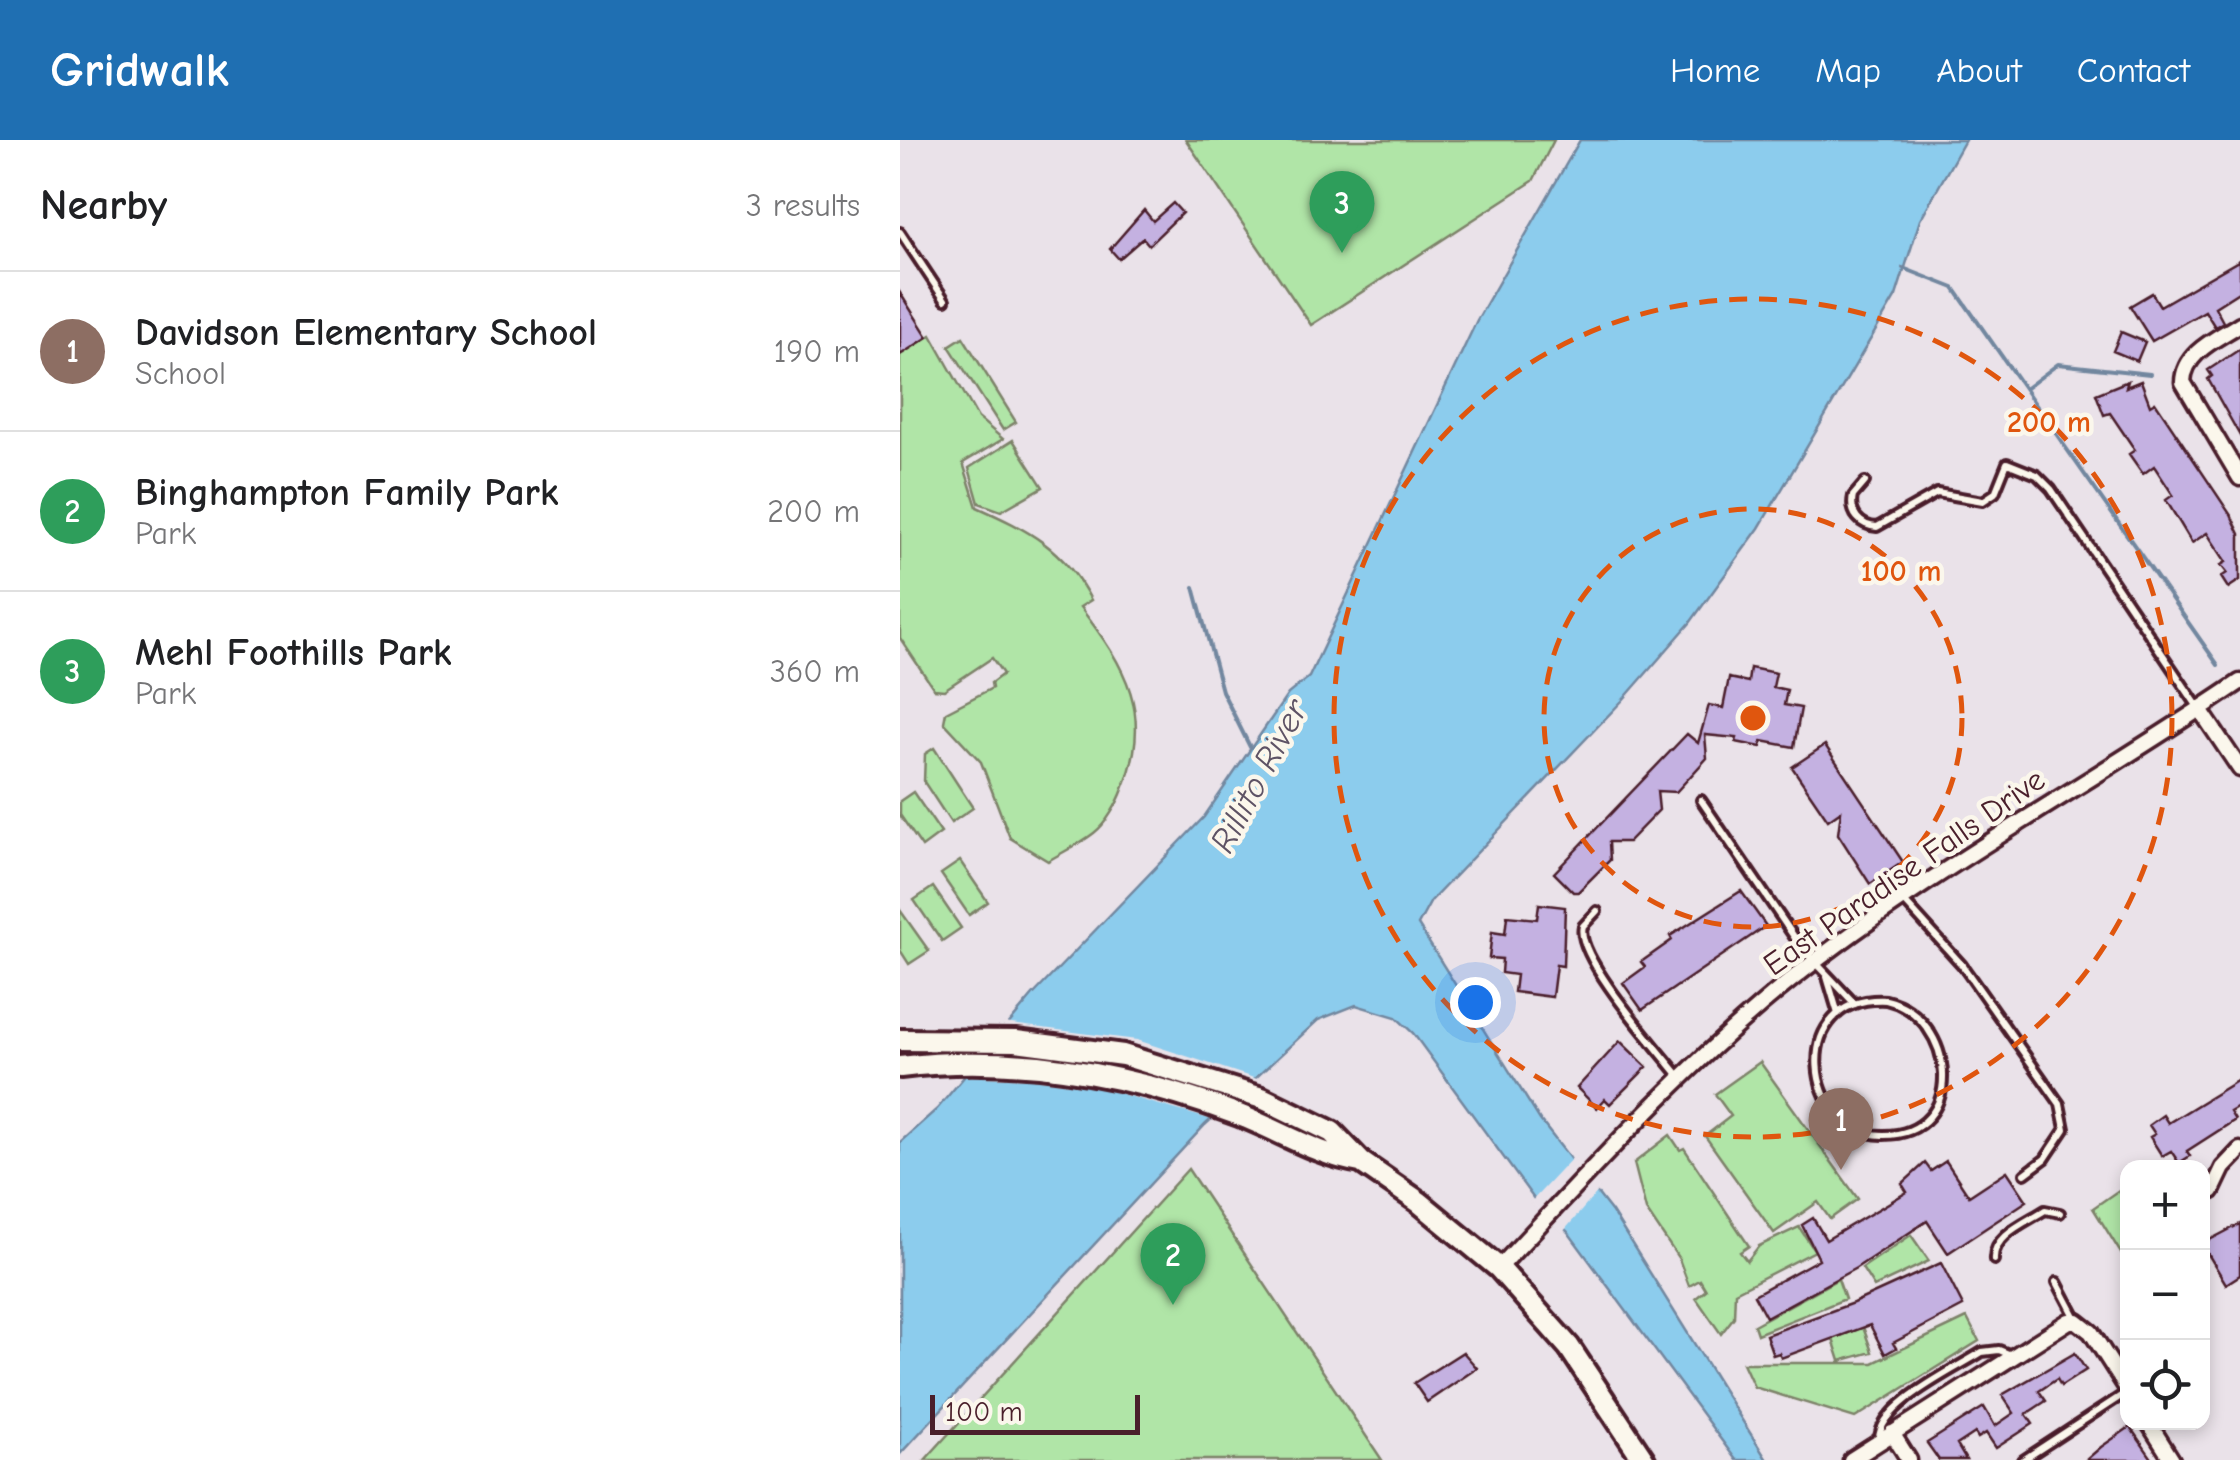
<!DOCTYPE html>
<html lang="en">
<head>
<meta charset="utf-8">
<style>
  body { margin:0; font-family:"Comic Neue",sans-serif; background:#f6f6f6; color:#202124 }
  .controls { position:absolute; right:30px; bottom:30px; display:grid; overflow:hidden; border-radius:20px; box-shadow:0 5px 15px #0003 }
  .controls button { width:90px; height:90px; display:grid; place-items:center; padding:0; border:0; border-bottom:2px solid #e0e0e0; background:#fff; color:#202124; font:50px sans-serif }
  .scale { position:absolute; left:30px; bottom:25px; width:210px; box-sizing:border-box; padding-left:10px; border:5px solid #4a1f2b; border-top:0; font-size:28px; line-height:35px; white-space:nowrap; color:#4a1f2b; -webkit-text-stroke:8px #fbf7ec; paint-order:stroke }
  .you { position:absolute; left:575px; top:862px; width:35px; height:35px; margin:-25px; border:8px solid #fff; border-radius:50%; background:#1a73e8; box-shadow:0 0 0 15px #1a73e833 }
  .badge { display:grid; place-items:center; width:65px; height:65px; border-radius:50%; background:#1f6fb2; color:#fff; font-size:32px; font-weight:700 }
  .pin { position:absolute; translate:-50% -82px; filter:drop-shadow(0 2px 5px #0008) }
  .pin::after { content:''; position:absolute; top:52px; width:35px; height:30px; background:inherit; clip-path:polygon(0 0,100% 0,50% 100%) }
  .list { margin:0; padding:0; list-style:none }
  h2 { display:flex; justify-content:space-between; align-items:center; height:130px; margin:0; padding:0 40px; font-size:42px }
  h2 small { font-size:32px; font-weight:400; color:#757577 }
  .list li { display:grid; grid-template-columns:65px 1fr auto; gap:30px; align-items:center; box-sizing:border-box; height:160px; padding:0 40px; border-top:2px solid #e0e0e0 }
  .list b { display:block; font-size:38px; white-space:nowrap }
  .list p { margin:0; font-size:32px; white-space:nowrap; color:#757577 }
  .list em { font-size:32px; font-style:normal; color:#757577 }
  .icon { flex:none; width:55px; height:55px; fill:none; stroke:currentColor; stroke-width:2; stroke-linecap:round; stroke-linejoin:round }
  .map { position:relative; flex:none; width:1340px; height:1320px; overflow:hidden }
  header { display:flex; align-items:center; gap:60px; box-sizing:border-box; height:140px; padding:0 50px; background:#1f6fb2; color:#fff }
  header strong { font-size:48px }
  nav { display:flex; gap:55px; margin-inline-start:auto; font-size:35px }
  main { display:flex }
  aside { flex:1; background:#fff }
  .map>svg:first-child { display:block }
  .green { fill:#b0e5a7; stroke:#7d8269; stroke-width:2.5 }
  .water { fill:#8ccced; stroke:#72879f; stroke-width:2.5 }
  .pier { fill:#eae2e9 }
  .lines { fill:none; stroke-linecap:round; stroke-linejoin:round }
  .stream { stroke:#72879f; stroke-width:4 }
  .building { fill:#c4b1e1; stroke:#4a1f2b; stroke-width:2.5 }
  .lane-casing { stroke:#4a1f2b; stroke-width:14 }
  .street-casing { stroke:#4a1f2b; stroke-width:21 }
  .primary-casing { stroke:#4a1f2b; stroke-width:28 }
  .lane { stroke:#fbf7ec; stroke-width:6 }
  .street { stroke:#fbf7ec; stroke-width:14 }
  .primary { stroke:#fbf7ec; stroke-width:20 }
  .ring { fill:none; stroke:#e0560e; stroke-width:5; stroke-dasharray:18 12 }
  .labels { text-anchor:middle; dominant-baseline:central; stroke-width:9; stroke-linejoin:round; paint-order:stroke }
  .street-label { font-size:32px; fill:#4a1f2b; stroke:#fbf7ec }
  .water-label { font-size:35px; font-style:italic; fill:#5e5365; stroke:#fbf7ec }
  .centre { fill:#e0560e; stroke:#fbf7ec; stroke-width:5 }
  .ring-label { font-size:30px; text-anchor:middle; font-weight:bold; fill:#e0560e; stroke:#fbf7ec; stroke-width:9; stroke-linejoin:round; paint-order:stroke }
</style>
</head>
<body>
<header>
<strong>Gridwalk</strong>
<nav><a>Home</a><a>Map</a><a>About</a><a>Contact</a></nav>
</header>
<main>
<aside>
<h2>Nearby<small>3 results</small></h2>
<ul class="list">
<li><span class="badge" style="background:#8d6e63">1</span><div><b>Davidson Elementary School</b><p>School</p></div><em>190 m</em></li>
<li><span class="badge" style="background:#2e9e5b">2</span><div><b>Binghampton Family Park</b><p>Park</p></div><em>200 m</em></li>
<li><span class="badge" style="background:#2e9e5b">3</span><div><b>Mehl Foothills Park</b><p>Park</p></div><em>360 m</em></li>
</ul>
</aside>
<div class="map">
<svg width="1340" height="1320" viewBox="0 0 1340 1320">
  <rect width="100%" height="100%" fill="#eae2e9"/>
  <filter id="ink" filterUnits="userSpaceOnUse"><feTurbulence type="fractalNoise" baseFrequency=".01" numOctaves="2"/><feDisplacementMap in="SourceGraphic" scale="20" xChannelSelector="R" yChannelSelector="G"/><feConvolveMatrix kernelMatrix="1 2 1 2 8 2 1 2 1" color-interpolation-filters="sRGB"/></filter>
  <g filter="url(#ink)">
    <path class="green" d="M286 0H654L633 41 411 185Z
      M31 195 78 278 103 299 63 323 77 367C128 390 164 408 191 460L180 467C226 527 254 574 223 649 218 663 206 684 194 693 180 704 163 712 148 721L110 698 81 622 44 582 46 572 92 548 91 543 103 534 92 518 44 550 34 549 0 498V215Z
      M63 197 116 282 103 290 49 206Z
      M113 300 143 347 101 371 79 363 69 328Z
      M34 608 73 668 51 683 24 642 25 614Z
      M13 652 41 693 22 707 0 675V661Z
      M60 721 88 762 69 775 41 734Z
      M33 747 61 788 42 801 14 760Z
      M0 770 29 811 9 824 0 810Z
      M860 922 958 1059 930 1079 918 1062 874 1093 805 996 831 976 815 954Z
      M770 995 780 1010 784 1008 849 1106 840 1112 847 1121 859 1106 899 1087 915 1111 835 1152 834 1177 821 1194 796 1158 806 1150 800 1140 789 1146 779 1119 746 1070 734 1023Z
      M288 1029 482 1320H25Z
      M1226 1045 1228 1047 1227 1123 1193 1068Z
      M1011 1095 1029 1121 974 1147 962 1128Z
      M938 1139 945 1159 857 1194 854 1185Z
      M1067 1178 1079 1201 955 1278 854 1247 843 1223H973Z
      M963 1187 972 1212 940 1221 933 1199Z"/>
    <path class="water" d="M680 0H1065L1020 80 996 156 859 388 790 483 722 561 531 761 518 785 640 980 712 1072 867 1320H836L668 1092 634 1059 513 893 496 877 456 865 418 880 305 985 0 1314V1002L37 969 133 855 304 677 388 554 409 537 577 180Z"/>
    <path class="pier" d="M104 883 237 900 360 940 316 981 200 948 132 939 59 936Z
      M674 1016 700 1049 663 1092 630 1063Z"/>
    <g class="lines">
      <path class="stream" d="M1003 128 1054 148 1318 525
        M1125 249 1158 224 1250 234
        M294 447 322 551 350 607"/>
    </g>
    <path class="building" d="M273 63 282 73 249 105 243 98 219 119 210 109 244 70 253 81Z
      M1340 120V151L1315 167 1323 182 1315 187 1305 171 1252 201 1230 166 1252 153 1260 166Z
      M0 153 28 197 0 215Z
      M1221 192 1245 202 1237 221 1213 211Z
      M1340 209V296L1308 239 1312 236 1308 230Z
      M1228 241 1226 247 1241 241 1250 265 1255 262 1332 377 1340 394V440L1328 448 1321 437 1327 433 1321 425 1326 422 1307 393 1292 403 1266 360 1273 355 1254 326 1243 334 1229 314 1235 310 1210 273 1204 275 1196 254Z
      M850 528 876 533 873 547 887 550 884 565 901 568 894 607 862 601 861 607 836 602 837 598 805 595 807 618 776 652 757 651 759 670 728 702H709L710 720 678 752H673L654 733 787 594 798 603 809 565 823 568 829 538 848 542Z
      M925 605 1003 722 970 744 938 694 941 671 928 680 892 627Z
      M841 751 866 786 742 870 723 843 745 827 741 822 772 800 770 796Z
      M639 764 665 767 663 826 656 825 652 857 614 852 616 835 601 833 602 819 589 818 592 792 605 794 607 776 637 779Z
      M720 901 747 927 710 964 705 959 697 968 677 948Z
      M1340 939V966L1330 972 1335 980 1287 1011 1290 1016 1279 1023 1271 1011 1262 1016 1250 997 1255 994 1249 985 1263 975 1268 983Z
      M1046 1021 1069 1056 1107 1031 1127 1061 1048 1113 1027 1081 956 1128 866 1177 854 1155 919 1119 902 1085 913 1078 926 1100 1007 1052 1002 1044 1025 1023 1031 1031Z
      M1340 1084V1135L1326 1144 1302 1104Z
      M1041 1123 1063 1166 993 1203 996 1208 985 1214 970 1185 881 1218 879 1213 873 1215 866 1195 953 1163Z
      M563 1212 577 1228 527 1262 514 1243Z
      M1175 1213 1186 1230 1161 1246 1157 1239 1139 1251 1146 1261 1126 1274 1133 1284 1096 1308 1086 1293 1078 1298 1075 1293 1057 1305 1066 1320H1039L1027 1303 1084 1267 1095 1286 1114 1273 1102 1255Z
      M1230 1287 1253 1320H1186L1201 1307Z"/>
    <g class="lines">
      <defs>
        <path id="lane" d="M0 92 45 160
          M965 342 953 356C949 373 960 386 977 387L1037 353 1083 361 1095 353 1107 323 1137 335 1151 349 1298 567
          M801 660 901 807 955 864
          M1004 761 1062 825 1160 964 1165 989 1145 1019 1125 1034
          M697 771 683 786C674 816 760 911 780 937
          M927 837 938 874
          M986 860C1057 877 1068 996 983 995 903 994 887 855 986 860Z
          M1094 1120C1092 1095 1127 1082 1145 1070L1160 1073
          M1157 1142 1177 1180
          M979 1300C978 1265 1054 1230 1082 1212L1099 1210 1111 1215
          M1123 1320 1227 1252"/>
        <path id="street" d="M1340 184C1317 199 1284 212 1283 242L1340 338
          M1299 568 1340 629
          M1312 1051 1323 1028 1340 1010
          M599 1128C692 1029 784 926 891 840 1031 729 1192 643 1340 542
          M1248 1282 1272 1320
          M992 1293 1009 1320
          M951 1320 1169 1181H1177L1191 1192 1228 1250"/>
        <path id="primary" d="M0 900 116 901 223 915 362 958 432 992 461 1022 519 1062 599 1128 669 1207 744 1320
          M0 927C117 913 230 934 339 975 381 991 416 1015 461 1022"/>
      </defs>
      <use href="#lane" class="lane-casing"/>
      <use href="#street" class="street-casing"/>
      <use href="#primary" class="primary-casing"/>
      <use href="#lane" class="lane"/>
      <use href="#street" class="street"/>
      <use href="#primary" class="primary"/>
    </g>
  </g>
  <g class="ring">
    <circle cx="853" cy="578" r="209"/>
    <circle cx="853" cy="578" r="419"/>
  </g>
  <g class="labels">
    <g class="street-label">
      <text transform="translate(1004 732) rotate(-35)">East Paradise Falls Drive</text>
    </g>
    <g class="water-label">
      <text transform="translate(359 636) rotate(-62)">Rillito River</text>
    </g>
  </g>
  <circle cx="853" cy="578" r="15" class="centre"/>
  <g class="ring-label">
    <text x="1149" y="292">200 m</text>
    <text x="1001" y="441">100 m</text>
  </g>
</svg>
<div class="controls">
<button>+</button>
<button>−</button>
<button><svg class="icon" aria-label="locate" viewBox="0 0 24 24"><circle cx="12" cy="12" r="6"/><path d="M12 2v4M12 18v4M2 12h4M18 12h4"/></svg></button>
</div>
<div class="scale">100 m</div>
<div class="you"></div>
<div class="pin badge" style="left:941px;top:1030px;background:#8d6e63">1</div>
<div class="pin badge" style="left:273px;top:1165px;background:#2e9e5b">2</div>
<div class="pin badge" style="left:442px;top:113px;background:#2e9e5b">3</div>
</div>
</main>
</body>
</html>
